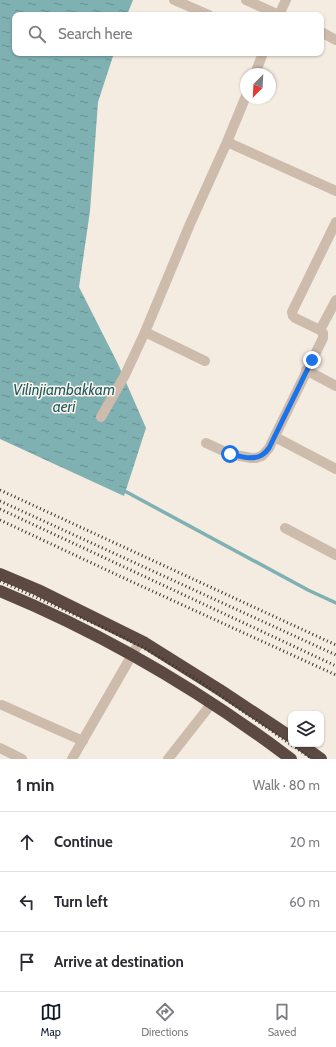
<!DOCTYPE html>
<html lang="en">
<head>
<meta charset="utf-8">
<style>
  body { margin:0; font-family:Cabin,sans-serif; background:#f7f7f7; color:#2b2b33 }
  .controls { position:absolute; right:12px; bottom:12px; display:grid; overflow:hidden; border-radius:8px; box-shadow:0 1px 3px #0004 }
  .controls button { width:36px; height:36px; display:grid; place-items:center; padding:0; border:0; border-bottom:1px solid #e1e1e2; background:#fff; color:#2b2b33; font:20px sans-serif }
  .compass { position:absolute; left:240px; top:68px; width:36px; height:36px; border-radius:50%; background:#fff; box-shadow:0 1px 3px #0004; rotate:204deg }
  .stop { position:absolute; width:12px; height:12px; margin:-9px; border:3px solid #1a73e8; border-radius:50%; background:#fff }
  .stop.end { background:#1a73e8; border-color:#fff; box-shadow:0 1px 4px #0008 }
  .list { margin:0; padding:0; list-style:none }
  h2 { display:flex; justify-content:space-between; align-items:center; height:52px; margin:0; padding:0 16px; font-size:17px }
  h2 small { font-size:13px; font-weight:400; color:#7c7c81 }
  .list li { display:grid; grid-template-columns:26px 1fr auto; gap:12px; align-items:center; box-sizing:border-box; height:60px; padding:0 16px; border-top:1px solid #e1e1e2 }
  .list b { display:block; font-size:15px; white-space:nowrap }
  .list em { font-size:13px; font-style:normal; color:#7c7c81 }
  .icon { flex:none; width:22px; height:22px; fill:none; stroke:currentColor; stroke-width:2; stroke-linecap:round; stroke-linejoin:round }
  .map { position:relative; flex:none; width:336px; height:759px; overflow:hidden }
  .search { position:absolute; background:#fff; box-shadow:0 1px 3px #0004; left:12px; right:12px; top:12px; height:44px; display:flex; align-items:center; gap:10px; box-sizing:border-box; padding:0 14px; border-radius:8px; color:#7c7c81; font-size:15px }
  .sheet { height:232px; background:#fff }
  nav { display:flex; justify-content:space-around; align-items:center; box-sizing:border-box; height:56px; border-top:1px solid #e1e1e2; background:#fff; font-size:11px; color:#7c7c81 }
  nav a { display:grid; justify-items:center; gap:2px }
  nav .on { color:#111827 }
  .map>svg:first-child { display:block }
  .water { fill:url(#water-ripples) }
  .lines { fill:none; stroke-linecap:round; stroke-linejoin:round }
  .stream { stroke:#7fb0b2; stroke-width:3.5 }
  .street { stroke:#cdbbac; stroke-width:10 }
  .highway { stroke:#5c4a42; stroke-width:12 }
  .rail { stroke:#3b302b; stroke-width:3; stroke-dasharray:1 3; stroke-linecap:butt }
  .route { stroke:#1a73e8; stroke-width:5 }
  .labels { text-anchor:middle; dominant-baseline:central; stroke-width:3; stroke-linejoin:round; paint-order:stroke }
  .water-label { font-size:15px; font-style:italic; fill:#1f5a5e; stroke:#fbf5ee }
</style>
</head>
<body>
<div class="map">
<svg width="336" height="759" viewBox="0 0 336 759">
  <defs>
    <pattern id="water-ripples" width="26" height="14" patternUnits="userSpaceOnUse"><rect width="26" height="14" fill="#7fb0b2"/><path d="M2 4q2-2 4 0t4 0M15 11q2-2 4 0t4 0" fill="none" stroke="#699091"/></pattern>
  </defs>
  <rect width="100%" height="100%" fill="#f4ebe1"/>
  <path class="water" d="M0 0H133L127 15H15V53H114L98 102 90 211 79 287 118 364 146 428 124 496 0 439Z"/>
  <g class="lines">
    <path class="stream" d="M121 489 308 590 336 603"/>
    <path class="street" d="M174 0 209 15
      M246 0 279 15
      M279 15 286 0
      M321 32 336 40
      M255 74 263 53
      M246 96 227 142 336 191
      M320 330 336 300
      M145 332 205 361
      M306 370 336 386
      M101 417 125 375 145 332 190 224 227 142
      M275 437 336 469
      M206 443 230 454 251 458H256L262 456 269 448 323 338V333L320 330 295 318 293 316 292 312 336 222
      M285 528 336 555
      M2 705 83 741
      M0 748 22 759
      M72 759 140 641
      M168 759 212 703"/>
    <path class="highway" d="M0 574 38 590 145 643 220 690 291 737
      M0 591C104 634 201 691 291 759
      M300 744 321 759"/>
    <path class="rail" d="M0 490 336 645
      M0 501 336 655
      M0 509 336 666
      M0 520 128 580 336 675
      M0 581 104 628 144 648 199 681 312 759"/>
  </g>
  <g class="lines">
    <path class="route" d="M230 454C240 456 253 461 262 455 265 453 267 451 269 448L312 360"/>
  </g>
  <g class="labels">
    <g class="water-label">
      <text x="64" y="390">Vilinjiambakkam<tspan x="64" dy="17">aeri</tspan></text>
    </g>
  </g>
</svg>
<div class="controls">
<button><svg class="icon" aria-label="layers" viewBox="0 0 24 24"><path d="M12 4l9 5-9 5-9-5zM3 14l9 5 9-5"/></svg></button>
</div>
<svg class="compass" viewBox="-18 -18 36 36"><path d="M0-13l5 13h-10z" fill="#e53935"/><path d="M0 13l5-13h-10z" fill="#7c7c81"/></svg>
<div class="stop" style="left:230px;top:454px"></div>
<div class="stop end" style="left:312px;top:360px"></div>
<div class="search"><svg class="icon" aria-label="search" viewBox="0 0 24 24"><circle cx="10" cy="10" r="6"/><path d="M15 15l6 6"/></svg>Search here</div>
</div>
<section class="sheet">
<h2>1 min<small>Walk · 80 m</small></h2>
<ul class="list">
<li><svg class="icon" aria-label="ahead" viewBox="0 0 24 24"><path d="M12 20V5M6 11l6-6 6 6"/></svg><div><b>Continue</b></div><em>20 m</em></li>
<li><svg class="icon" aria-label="left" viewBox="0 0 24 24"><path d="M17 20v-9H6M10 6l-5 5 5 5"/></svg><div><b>Turn left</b></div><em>60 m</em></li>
<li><svg class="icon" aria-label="arrive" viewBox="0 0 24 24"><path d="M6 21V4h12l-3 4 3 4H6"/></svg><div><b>Arrive at destination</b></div></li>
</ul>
</section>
<nav>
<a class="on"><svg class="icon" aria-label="map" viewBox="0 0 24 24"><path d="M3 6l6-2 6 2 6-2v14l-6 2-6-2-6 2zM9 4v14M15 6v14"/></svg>Map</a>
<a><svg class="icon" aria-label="directions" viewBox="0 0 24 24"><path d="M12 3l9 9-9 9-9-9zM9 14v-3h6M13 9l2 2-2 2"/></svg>Directions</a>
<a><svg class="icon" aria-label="saved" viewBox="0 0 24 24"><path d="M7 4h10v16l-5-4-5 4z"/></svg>Saved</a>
</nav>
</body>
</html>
